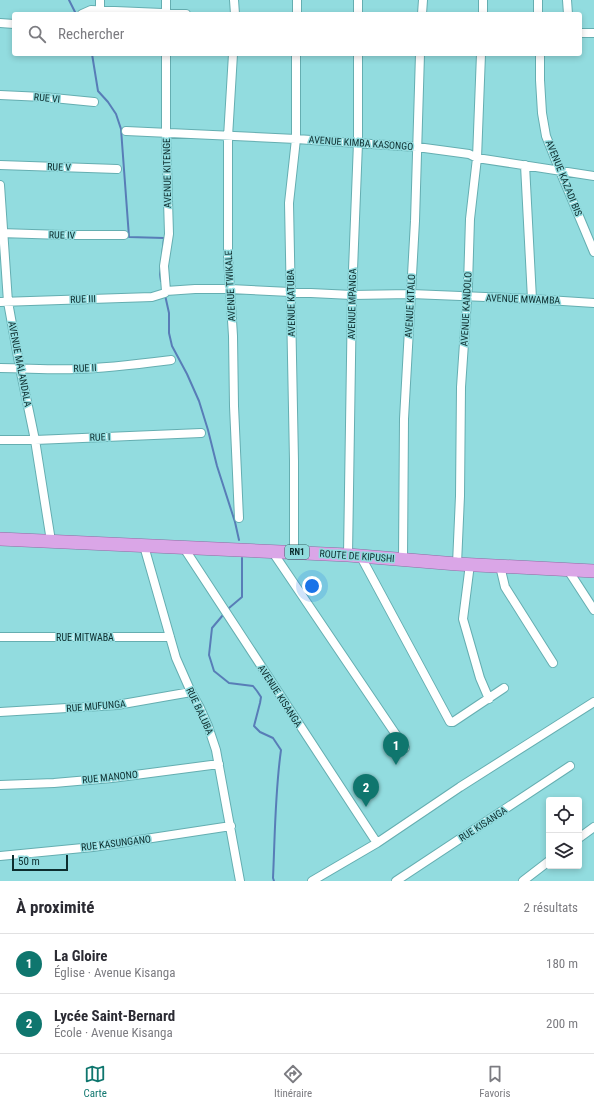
<!DOCTYPE html>
<html lang="fr">
<head>
<meta charset="utf-8">
<style>
  body { margin:0; font-family:"Roboto Condensed",sans-serif; background:#f7f7f7; color:#2b2b33 }
  .controls { position:absolute; right:12px; bottom:12px; display:grid; overflow:hidden; border-radius:4px; box-shadow:0 2px 6px #0003 }
  .controls button { width:36px; height:36px; display:grid; place-items:center; padding:0; border:0; border-bottom:1px solid #e1e1e2; background:#fff; color:#2b2b33; font:20px sans-serif }
  .scale { position:absolute; left:12px; bottom:10px; width:56px; box-sizing:border-box; padding-left:4px; border:2px solid #0d2d2e; border-top:0; font-size:11px; line-height:14px; white-space:nowrap; color:#0d2d2e; -webkit-text-stroke:3px #92dcdf; paint-order:stroke }
  .you { position:absolute; left:312px; top:586px; width:14px; height:14px; margin:-10px; border:3px solid #fff; border-radius:50%; background:#1a73e8; box-shadow:0 0 0 6px #1a73e833 }
  .badge { display:grid; place-items:center; width:26px; height:26px; border-radius:50%; background:#0f766e; color:#fff; font-size:13px; font-weight:700 }
  .pin { position:absolute; translate:-50% -33px; filter:drop-shadow(0 1px 2px #0008) }
  .pin::after { content:''; position:absolute; top:21px; width:14px; height:12px; background:inherit; clip-path:polygon(0 0,100% 0,50% 100%) }
  .list { margin:0; padding:0; list-style:none }
  h2 { display:flex; justify-content:space-between; align-items:center; height:52px; margin:0; padding:0 16px; font-size:17px }
  h2 small { font-size:13px; font-weight:400; color:#7c7c81 }
  .list li { display:grid; grid-template-columns:26px 1fr auto; gap:12px; align-items:center; box-sizing:border-box; height:60px; padding:0 16px; border-top:1px solid #e1e1e2 }
  .list b { display:block; font-size:15px; white-space:nowrap }
  .list p { margin:0; font-size:13px; white-space:nowrap; color:#7c7c81 }
  .list em { font-size:13px; font-style:normal; color:#7c7c81 }
  .icon { flex:none; width:22px; height:22px; fill:none; stroke:currentColor; stroke-width:2; stroke-linecap:round; stroke-linejoin:round }
  .map { position:relative; flex:none; width:594px; height:881px; overflow:hidden }
  .search { position:absolute; background:#fff; box-shadow:0 2px 6px #0003; left:12px; right:12px; top:12px; height:44px; display:flex; align-items:center; gap:10px; box-sizing:border-box; padding:0 14px; border-radius:4px; color:#7c7c81; font-size:15px }
  .sheet { height:172px; background:#fff }
  nav { display:flex; justify-content:space-around; align-items:center; box-sizing:border-box; height:56px; border-top:1px solid #e1e1e2; background:#fff; font-size:11px; color:#7c7c81 }
  nav a { display:grid; justify-items:center; gap:2px }
  nav .on { color:#0f766e }
  .map>svg:first-child { display:block }
  .lines { fill:none; stroke-linecap:round; stroke-linejoin:round }
  .stream { stroke:#587db7; stroke-width:2 }
  .minor-casing { stroke:#65aeb1; stroke-width:10 }
  .trunk-casing { stroke:#8c6da2; stroke-width:14 }
  .minor { stroke:#fff; stroke-width:8 }
  .trunk { stroke:#daa6e7; stroke-width:13 }
  .labels { text-anchor:middle; dominant-baseline:central; stroke-width:3; stroke-linejoin:round; paint-order:stroke }
  .shield { fill:#92dcdf; stroke:#356263; stroke-width:1 }
  .shield-label { font-size:9px; font-weight:bold; fill:#0d2d2e }
  .street-label { font-size:10px; fill:#0d2d2e; stroke:#92dcdf }
</style>
</head>
<body>
<div class="map">
<svg width="594" height="881" viewBox="0 0 594 881">
  <rect width="100%" height="100%" fill="#92dcdf"/>
  <g class="lines">
    <path class="stream" d="M69 0 76 14
      M92 54 98 91 108 102 116 114 121 129 129 237 164 238 160 274 161 281
      M165 295 169 313V333L172 346 187 374 199 401 208 430 217 466 235 522 239 540
      M229 608 242 597V558
      M223 615 212 628 209 655 214 671 229 683 253 686 257 691 261 697 260 703 254 726 260 732 273 738 281 750C275 792 275 835 273 878L274 881"/>
    <defs>
      <path id="minor" d="M100 0V10
        M166 0V14
        M234 0 235 14
        M297 0V14
        M358 0V14
        M538 0V14
        M567 0 568 14
        M82 14 91 10 186 14
        M422 14 423 0
        M483 14V0
        M0 23 14 24
        M580 33H594
        M233 54 228 137V257L233 336 234 406 239 518
        M540 54V80L542 113 546 136 560 171 594 252
        M0 95 43 97 94 102
        M126 131 296 139 417 147 469 154 477 158 594 176
        M0 165 117 169
        M525 165 532 299
        M0 185 8 302 20 368 35 440 51 541
        M0 233 64 235H124
        M166 291 195 289H230L352 295 411 294 532 299 594 303
        M166 291 164 266 169 234 166 133V54
        M0 302 152 297 165 293 166 291
        M0 368C25 368 51 370 76 369 108 368 139 364 171 360
        M0 440H35L201 433
        M144 546 176 658 191 692 200 708 208 726 216 750 240 881
        M184 548 377 843
        M272 551 405 748
        M294 552V461L289 203 296 139V54
        M348 555 352 295 358 143V54
        M360 555 450 722H453L504 688
        M403 559 404 419 415 221 420 54
        M457 564 460 496 461 387 468 285 470 219 477 158 481 54
        M470 564 463 619 480 678 489 699
        M500 566 505 587 553 663
        M568 570 594 610
        M0 637H170
        M0 712 117 705 191 692
        M0 785 54 783 112 778 219 764
        M579 838 594 827
        M0 856 93 847 231 826
        M312 881 377 843 460 787 594 702
        M396 881 570 766
        M523 881 549 861"/>
      <path id="trunk" d="M0 539 348 555 457 564 594 571"/>
    </defs>
    <use href="#minor" class="minor-casing"/>
    <use href="#trunk" class="trunk-casing"/>
    <use href="#minor" class="minor"/>
    <use href="#trunk" class="trunk"/>
  </g>
  <g class="labels">
    <rect class="shield" x="285" y="545" width="24" height="14" rx="3"/>
    <g class="shield-label">
      <text x="297" y="552">RN1</text>
    </g>
    <g class="street-label">
      <text transform="translate(47 98) rotate(5)">RUE VI</text>
      <text transform="translate(361 143) rotate(4)">AVENUE KIMBA KASONGO</text>
      <text transform="translate(59 167) rotate(2)">RUE V</text>
      <text transform="translate(167 173) rotate(-91)">AVENUE KITENGE</text>
      <text transform="translate(564 178) rotate(68)">AVENUE KAZADI BIS</text>
      <text transform="translate(62 235) rotate(1)">RUE IV</text>
      <text transform="translate(230 286) rotate(-93)">AVENUE TWIKALE</text>
      <text transform="translate(83 299) rotate(-2)">RUE III</text>
      <text transform="translate(523 299) rotate(2)">AVENUE MWAMBA</text>
      <text transform="translate(291 303) rotate(-91)">AVENUE KATUBA</text>
      <text transform="translate(352 304) rotate(-89)">AVENUE MPANGA</text>
      <text transform="translate(410 306) rotate(-87)">AVENUE KITALO</text>
      <text transform="translate(466 309) rotate(-87)">AVENUE KANDOLO</text>
      <text transform="translate(20 364) rotate(79)">AVENUE MALANDALA</text>
      <text transform="translate(85 368) rotate(-3)">RUE II</text>
      <text transform="translate(100 437) rotate(-2)">RUE I</text>
      <text transform="translate(357 556) rotate(4)">ROUTE DE KIPUSHI</text>
      <text x="85" y="637">RUE MITWABA</text>
      <text transform="translate(280 696) rotate(57)">AVENUE KISANGA</text>
      <text transform="translate(96 706) rotate(-5)">RUE MUFUNGA</text>
      <text transform="translate(200 711) rotate(65)">RUE BALUBA</text>
      <text transform="translate(110 777) rotate(-6)">RUE MANONO</text>
      <text transform="translate(483 824) rotate(-33)">RUE KISANGA</text>
      <text transform="translate(116 843) rotate(-7)">RUE KASUNGANO</text>
    </g>
  </g>
</svg>
<div class="controls">
<button><svg class="icon" aria-label="locate" viewBox="0 0 24 24"><circle cx="12" cy="12" r="6"/><path d="M12 2v4M12 18v4M2 12h4M18 12h4"/></svg></button>
<button><svg class="icon" aria-label="layers" viewBox="0 0 24 24"><path d="M12 4l9 5-9 5-9-5zM3 14l9 5 9-5"/></svg></button>
</div>
<div class="scale">50 m</div>
<div class="you"></div>
<div class="pin badge" style="left:396px;top:765px">1</div>
<div class="pin badge" style="left:366px;top:807px">2</div>
<div class="search"><svg class="icon" aria-label="search" viewBox="0 0 24 24"><circle cx="10" cy="10" r="6"/><path d="M15 15l6 6"/></svg>Rechercher</div>
</div>
<section class="sheet">
<h2>À proximité<small>2 résultats</small></h2>
<ul class="list">
<li><span class="badge">1</span><div><b>La Gloire</b><p>Église · Avenue Kisanga</p></div><em>180 m</em></li>
<li><span class="badge">2</span><div><b>Lycée Saint-Bernard</b><p>École · Avenue Kisanga</p></div><em>200 m</em></li>
</ul>
</section>
<nav>
<a class="on"><svg class="icon" aria-label="map" viewBox="0 0 24 24"><path d="M3 6l6-2 6 2 6-2v14l-6 2-6-2-6 2zM9 4v14M15 6v14"/></svg>Carte</a>
<a><svg class="icon" aria-label="directions" viewBox="0 0 24 24"><path d="M12 3l9 9-9 9-9-9zM9 14v-3h6M13 9l2 2-2 2"/></svg>Itinéraire</a>
<a><svg class="icon" aria-label="saved" viewBox="0 0 24 24"><path d="M7 4h10v16l-5-4-5 4z"/></svg>Favoris</a>
</nav>
</body>
</html>
